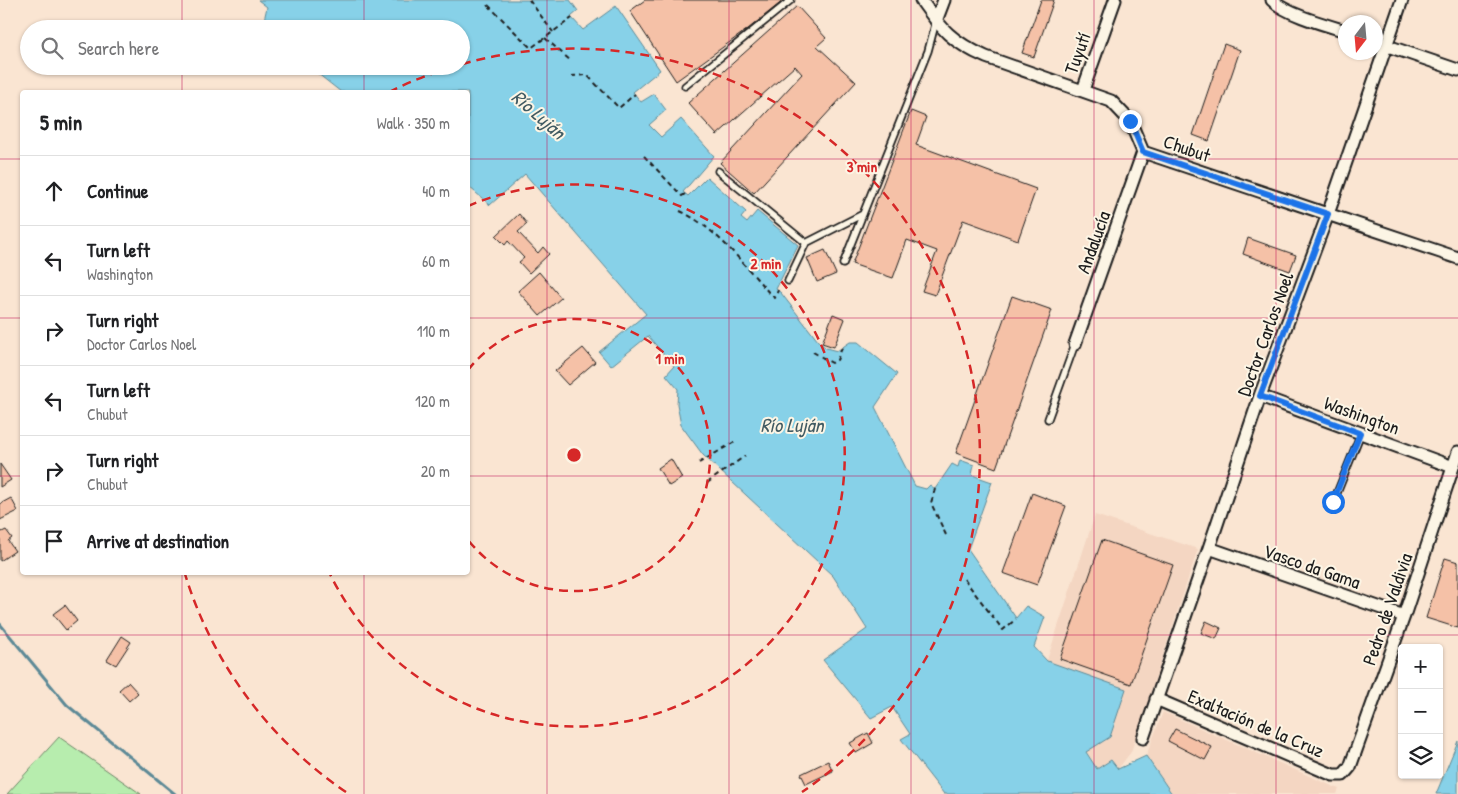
<!DOCTYPE html>
<html lang="en">
<head>
<meta charset="utf-8">
<style>
  body { margin:0; font-family:"Patrick Hand",sans-serif; background:#f6f6f6; color:#202124 }
  .controls { position:absolute; right:15px; bottom:15px; display:grid; overflow:hidden; border-radius:5px; box-shadow:0 1px 4px #0004 }
  .controls button { width:45px; height:45px; display:grid; place-items:center; padding:0; border:0; border-bottom:1px solid #e0e0e0; background:#fff; color:#202124; font:25px sans-serif }
  .compass { position:absolute; left:1338px; top:15px; width:45px; height:45px; border-radius:50%; background:#fff; box-shadow:0 1px 4px #0004; rotate:196deg }
  .stop { position:absolute; width:15px; height:15px; margin:-11px; border:4px solid #1a73e8; border-radius:50%; background:#fff }
  .stop.end { background:#1a73e8; border-color:#fff; box-shadow:0 1px 5px #0008 }
  .list { margin:0; padding:0; list-style:none }
  h2 { display:flex; justify-content:space-between; align-items:center; height:65px; margin:0; padding:0 20px; font-size:21px }
  h2 small { font-size:16px; font-weight:400; color:#757577 }
  .list li { display:grid; grid-template-columns:32px 1fr auto; gap:15px; align-items:center; box-sizing:border-box; height:70px; padding:0 20px; border-top:1px solid #e0e0e0 }
  .list b { display:block; font-size:19px; white-space:nowrap }
  .list p { margin:0; font-size:16px; white-space:nowrap; color:#757577 }
  .list em { font-size:16px; font-style:normal; color:#757577 }
  .icon { flex:none; width:28px; height:28px; fill:none; stroke:currentColor; stroke-width:2; stroke-linecap:round; stroke-linejoin:round }
  .map { position:relative; flex:none; width:1458px; height:794px; overflow:hidden }
  .search { position:absolute; background:#fff; box-shadow:0 1px 4px #0004; left:20px; top:20px; width:450px; height:55px; display:flex; align-items:center; gap:12px; box-sizing:border-box; padding:0 18px; border-radius:28px; color:#757577; font-size:19px }
  .panel { position:absolute; background:#fff; box-shadow:0 1px 4px #0004; left:20px; top:90px; width:450px; height:485px; border-radius:5px }
  .map>svg:first-child { display:block }
  .built { fill:#f4d6c2 }
  .green { fill:#b7edae; stroke:#6a8465 }
  .water { fill:#87d1e8; stroke:#5c8996 }
  .lines { fill:none; stroke-linecap:round; stroke-linejoin:round }
  .stream { stroke:#5c8996; stroke-width:3 }
  .building { fill:#f5c1a7; stroke:#1c1c1c }
  .lane-casing { stroke:#1c1c1c; stroke-width:9 }
  .street-casing { stroke:#1c1c1c; stroke-width:15 }
  .path { stroke:#1c1c1c; stroke-width:2; stroke-dasharray:5 4; stroke-linecap:butt }
  .lane { stroke:#fcf5e5; stroke-width:5.5 }
  .street { stroke:#fcf5e5; stroke-width:11 }
  .route { stroke:#1a73e8; stroke-width:6 }
  .grid { fill:none; stroke:#c2185b; stroke-width:1; stroke-opacity:0.55 }
  .ring { fill:none; stroke:#d62828; stroke-width:2.5; stroke-dasharray:9 6 }
  .labels { text-anchor:middle; dominant-baseline:central; stroke-width:4; stroke-linejoin:round; paint-order:stroke }
  .street-label { font-size:19px; fill:#1c1c1c; stroke:#fcf5e5 }
  .water-label { font-size:20px; font-style:italic; fill:#415b63; stroke:#fcf5e5 }
  .centre { fill:#d62828; stroke:#fcf5e5; stroke-width:2.5 }
  .ring-label { font-size:15px; text-anchor:middle; font-weight:bold; fill:#d62828; stroke:#fcf5e5; stroke-width:4; stroke-linejoin:round; paint-order:stroke }
</style>
</head>
<body>
<div class="map">
<svg width="1458" height="794" viewBox="0 0 1458 794">
  <rect width="100%" height="100%" fill="#fae5d2"/>
  <filter id="ink" filterUnits="userSpaceOnUse"><feTurbulence type="fractalNoise" baseFrequency=".02" numOctaves="2"/><feDisplacementMap in="SourceGraphic" scale="10" xChannelSelector="R" yChannelSelector="G"/><feConvolveMatrix kernelMatrix="1 2 1 2 8 2 1 2 1" color-interpolation-filters="sRGB"/></filter>
  <g filter="url(#ink)">
    <path class="built" d="M1095 515 1198 549 1131 752 1118 769H1097L1042 675Z
      M1163 712 1339 789 1337 794H1172L1146 756Z"/>
    <path class="green" d="M59 737 141 794H7Z"/>
    <path class="water" d="M258 0H570L578 11 571 17 583 30 616 6 660 70 633 92 641 102 654 94 666 110 649 125 661 137 681 119 714 156 683 192 688 196 707 177 746 212 741 218 747 223 757 211 798 245 776 289 781 293 818 341 826 348 837 351 850 342H858L897 374 875 407 915 486 926 489 930 485 935 489 952 464 958 467 960 460 974 465 972 475 992 482 968 549 1016 618 1026 606 1045 617 1034 647 1047 661 1126 689 1110 737 1086 752 1097 769 1111 760 1118 769 1146 756 1172 794H944L901 739 910 734 892 707 871 718 823 660 867 629 833 576 703 455 681 425 677 404 678 389 666 375 674 366 648 336 611 366 599 352 646 314 525 174 490 205 468 186V92H341L308 66H461V29H262L267 7Z
      M1458 741V794H1436Z"/>
    <g class="lines">
      <path class="stream" d="M0 624 67 705 175 794"/>
    </g>
    <path class="building" d="M645 0H784L748 29 676 81 630 11Z
      M1041 0H1054L1034 57 1022 53Z
      M797 6 826 38 817 46 856 82 754 193 720 163 802 74 795 66 717 135 688 103Z
      M1224 44 1240 50 1209 141 1193 135Z
      M911 111 926 117 916 145 1036 189 1018 240 963 220 935 295 922 291 937 251 907 240 893 278 852 264Z
      M519 214 527 224 518 232 538 253 543 247 549 254 529 273 519 262 524 258 508 241 505 245 496 236Z
      M1248 238 1296 255 1290 271 1243 254Z
      M825 250 836 274 817 282 807 258Z
      M539 272 561 298 540 316 518 291Z
      M1012 296 1052 310 996 468 956 453Z
      M833 314 845 319 834 347 822 343Z
      M583 348 595 362 568 385 555 371Z
      M671 459 682 478 669 486 658 468Z
      M0 464 11 480 0 487Z
      M1032 493 1066 506 1037 585 1003 573Z
      M11 498 18 511 0 520V504Z
      M0 530 2 532 6 530 12 538 8 541 15 551 0 561Z
      M1102 540 1173 565 1131 684 1060 659Z
      M1445 558 1458 562V628L1426 618Z
      M65 605 77 621 66 630 53 614Z
      M1206 621 1221 628 1216 639 1201 633Z
      M122 636 131 642 116 665 107 660Z
      M128 682 138 693 129 701 119 690Z
      M1175 729 1212 747 1205 760 1168 741Z
      M868 733 873 743 856 753 850 743Z
      M828 761 833 771 806 784 801 774Z"/>
    <g class="lines">
      <defs>
        <path id="lane" d="M685 86 791 0
          M718 171 806 243
          M843 264 928 51 936 21
          M788 281 806 243 863 214
          M1048 419 1075 344
          M1333 503 1361 433"/>
        <path id="street" d="M921 0C942 30 952 42 986 57L1111 101 1130 121 1143 152 1458 258
          M1272 0C1285 14 1326 25 1346 31
          M936 21 944 0
          M1376 42 1458 70
          M1083 90 1115 0
          M1075 344 1143 152
          M1260 396 1453 467
          M1209 548 1404 616
          M1156 699 1333 775H1343L1350 767 1404 616 1458 452
          M1143 738 1209 548 1260 396 1328 214 1402 0"/>
      </defs>
      <use href="#lane" class="lane-casing"/>
      <use href="#street" class="street-casing"/>
      <path class="path" d="M529 0 553 32
        M488 5 531 48 572 18
        M545 38 571 61
        M571 76 587 75 619 108 635 94
        M644 156 682 196 685 194
        M680 211C717 228 744 265 771 295L775 298 778 290
        M813 352 832 363 837 360 842 348
        M699 463 736 441
        M707 483 745 456
        M935 489 931 503 946 535
        M964 579 1003 630 1016 619"/>
      <use href="#lane" class="lane"/>
      <use href="#street" class="street"/>
    </g>
  </g>
  <g class="lines" filter="url(#ink)">
    <path class="route" d="M1130 121 1143 152 1328 214 1260 396 1360 433 1333 502"/>
  </g>
  <path class="grid" d="M182 0V29M364 0V29M547 0V794M729 0V794M911 0V794M1094 0V794M1276 0V794M182 66V92M364 66V92M0 159H22M468 159H1458M0 318H22M468 318H1458M0 476H22M468 476H1458M182 572V794M364 572V794M0 635H1458"/>
  <g class="ring">
    <path d="M468 370A136 136 0 1 1 468 540"/>
    <path d="M468 206A271 271 0 1 1 330 574"/>
    <path d="M346 792A407 407 0 0 1 185 574M389 92A407 407 0 0 1 452 67M462 64A407 407 0 0 1 802 792"/>
  </g>
  <g class="labels">
    <g class="street-label">
      <text transform="translate(1077 53) rotate(-70)">Tuyutí</text>
      <text transform="translate(1187 148) rotate(19)">Chubut</text>
      <text transform="translate(1093 242) rotate(-70)">Andalucía</text>
      <text transform="translate(1265 334) rotate(-70)">Doctor Carlos Noel</text>
      <text transform="translate(1362 415) rotate(20)">Washington</text>
      <text transform="translate(1312 566) rotate(19)">Vasco da Gama</text>
      <text transform="translate(1387 609) rotate(-71)">Pedro de Valdivia</text>
      <text transform="translate(1256 723) rotate(23)">Exaltación de la Cruz</text>
    </g>
    <g class="water-label">
      <text transform="translate(539 114) rotate(41)">Río Luján</text>
      <text x="792" y="424">Río Luján</text>
    </g>
  </g>
  <circle cx="574" cy="455" r="8" class="centre"/>
  <g class="ring-label">
    <text x="862" y="172">3 min</text>
    <text x="766" y="269">2 min</text>
    <text x="670" y="364">1 min</text>
  </g>
</svg>
<div class="controls">
<button>+</button>
<button>−</button>
<button><svg class="icon" aria-label="layers" viewBox="0 0 24 24"><path d="M12 4l9 5-9 5-9-5zM3 14l9 5 9-5"/></svg></button>
</div>
<svg class="compass" viewBox="-18 -18 36 36"><path d="M0-13l5 13h-10z" fill="#e53935"/><path d="M0 13l5-13h-10z" fill="#757577"/></svg>
<div class="stop" style="left:1333px;top:502px"></div>
<div class="stop end" style="left:1130px;top:121px"></div>
<div class="search"><svg class="icon" aria-label="search" viewBox="0 0 24 24"><circle cx="10" cy="10" r="6"/><path d="M15 15l6 6"/></svg>Search here</div>
<section class="panel">
<h2>5 min<small>Walk · 350 m</small></h2>
<ul class="list">
<li><svg class="icon" aria-label="ahead" viewBox="0 0 24 24"><path d="M12 20V5M6 11l6-6 6 6"/></svg><div><b>Continue</b></div><em>40 m</em></li>
<li><svg class="icon" aria-label="left" viewBox="0 0 24 24"><path d="M17 20v-9H6M10 6l-5 5 5 5"/></svg><div><b>Turn left</b><p>Washington</p></div><em>60 m</em></li>
<li><svg class="icon" aria-label="right" viewBox="0 0 24 24"><path d="M7 20v-9h11M14 6l5 5-5 5"/></svg><div><b>Turn right</b><p>Doctor Carlos Noel</p></div><em>110 m</em></li>
<li><svg class="icon" aria-label="left" viewBox="0 0 24 24"><path d="M17 20v-9H6M10 6l-5 5 5 5"/></svg><div><b>Turn left</b><p>Chubut</p></div><em>120 m</em></li>
<li><svg class="icon" aria-label="right" viewBox="0 0 24 24"><path d="M7 20v-9h11M14 6l5 5-5 5"/></svg><div><b>Turn right</b><p>Chubut</p></div><em>20 m</em></li>
<li><svg class="icon" aria-label="arrive" viewBox="0 0 24 24"><path d="M6 21V4h12l-3 4 3 4H6"/></svg><div><b>Arrive at destination</b></div></li>
</ul>
</section>
</div>
</body>
</html>
